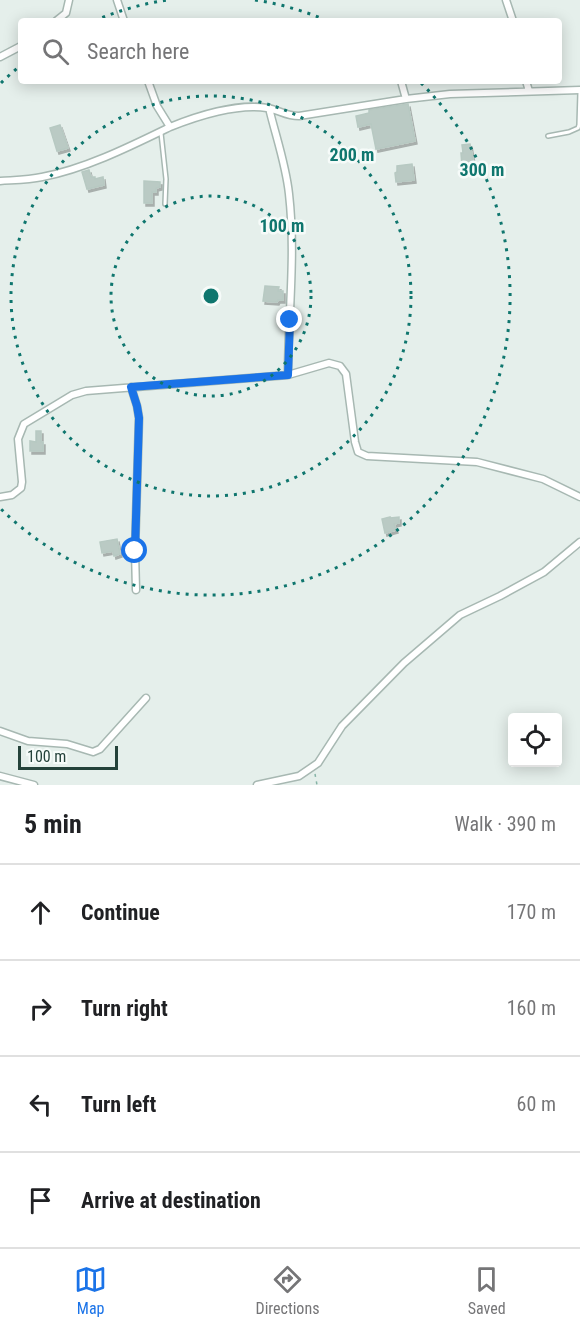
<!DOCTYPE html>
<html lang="en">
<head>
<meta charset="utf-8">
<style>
  body { margin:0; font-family:"Roboto Condensed",sans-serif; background:#f6f6f6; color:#202124 }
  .controls { position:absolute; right:18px; bottom:18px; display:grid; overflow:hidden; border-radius:6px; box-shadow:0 3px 15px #0003 }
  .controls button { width:54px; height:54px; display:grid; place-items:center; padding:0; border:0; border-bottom:2px solid #e0e0e0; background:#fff; color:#202124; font:30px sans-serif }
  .scale { position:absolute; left:18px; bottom:15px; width:100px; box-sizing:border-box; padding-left:6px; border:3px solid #24423a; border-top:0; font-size:16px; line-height:21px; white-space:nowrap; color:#24423a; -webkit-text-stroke:4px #f6fbf9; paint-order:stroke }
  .stop { position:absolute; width:18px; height:18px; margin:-14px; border:4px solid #1a73e8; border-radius:50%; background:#fff }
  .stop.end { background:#1a73e8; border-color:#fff; box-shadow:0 2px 6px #0008 }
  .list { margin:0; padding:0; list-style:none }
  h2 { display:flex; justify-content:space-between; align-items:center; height:78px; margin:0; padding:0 24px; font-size:26px }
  h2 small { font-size:20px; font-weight:400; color:#757577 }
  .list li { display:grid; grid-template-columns:39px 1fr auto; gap:18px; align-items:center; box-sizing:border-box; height:96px; padding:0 24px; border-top:2px solid #e0e0e0 }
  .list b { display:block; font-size:22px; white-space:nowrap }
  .list em { font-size:20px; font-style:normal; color:#757577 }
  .icon { flex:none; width:33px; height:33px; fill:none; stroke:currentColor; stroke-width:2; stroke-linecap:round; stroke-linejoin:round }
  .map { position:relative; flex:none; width:580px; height:785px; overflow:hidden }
  .search { position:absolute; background:#fff; box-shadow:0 3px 15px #0003; left:18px; right:18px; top:18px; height:66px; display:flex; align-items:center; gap:15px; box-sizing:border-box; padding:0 21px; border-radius:6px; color:#757577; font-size:22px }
  .sheet { height:462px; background:#fff }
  nav { display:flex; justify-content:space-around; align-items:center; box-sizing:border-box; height:84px; border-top:2px solid #e0e0e0; background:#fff; font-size:16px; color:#757577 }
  nav a { display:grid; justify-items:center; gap:3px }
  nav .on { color:#1a73e8 }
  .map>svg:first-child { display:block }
  .building { fill:#bacac4; stroke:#b7c9c2; stroke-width:1.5; filter:url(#shadow) }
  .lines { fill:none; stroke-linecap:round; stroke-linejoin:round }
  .lane-casing { stroke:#a7b8b2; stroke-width:6 }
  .street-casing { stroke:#a7b8b2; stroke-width:9 }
  .path { stroke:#85b3a6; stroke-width:1.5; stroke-dasharray:3 4.5; stroke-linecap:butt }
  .lane { stroke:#fff; stroke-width:3 }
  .street { stroke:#fff; stroke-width:6 }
  .route { stroke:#1a73e8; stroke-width:8 }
  .ring { fill:none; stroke:#0f766e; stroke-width:3; stroke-dasharray:3 6 }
  .centre { fill:#0f766e; stroke:#f6fbf9; stroke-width:3 }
  .ring-label { font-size:18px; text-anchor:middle; font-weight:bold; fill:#0f766e; stroke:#f6fbf9; stroke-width:5; stroke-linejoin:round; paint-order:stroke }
</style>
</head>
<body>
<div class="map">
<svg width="580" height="785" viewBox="0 0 580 785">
  <defs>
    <filter id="shadow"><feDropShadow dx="2" dy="3" stdDeviation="0" flood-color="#0004"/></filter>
  </defs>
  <rect width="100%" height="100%" fill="#e5efeb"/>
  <path class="building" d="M408 104 415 141 376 149 371 124 358 127 356 116 369 113V110Z
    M60 125 68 148 57 151 50 128Z
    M470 144 474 166 462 167 461 153H463L462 145Z
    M412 164 414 180 396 182 395 173 397 172V166Z
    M89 170 91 177H95V179L103 177 104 185 87 189 82 172Z
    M144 181 160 182V187L156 188V192H152V203H144Z
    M265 286 279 287 278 291H283V300H278L277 302 263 301Z
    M36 431H41V442H43V451H30V441L36 442Z
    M390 517V518L399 517V523L394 524 396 530 385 533 382 519Z
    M117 539 120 554 114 556 113 551 102 553 100 542Z"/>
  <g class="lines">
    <defs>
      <path id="lane" d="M161 133 166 179 165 204
        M548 136 569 132 578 128 579 125 580 92"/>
      <path id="street" d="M117 0 124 21
        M506 0 513 21
        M56 21 66 13 69 0
        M0 57 21 46
        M148 81 157 106 170 127C197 116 238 103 267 108 280 110 285 116 299 116L406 99 450 94 580 90
        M401 81 406 99
        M526 81 529 91
        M269 108C276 137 286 165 289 194 296 255 288 315 288 375
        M0 181C14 180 28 180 42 177 85 169 131 146 170 127
        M131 387 137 406 139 418 135 551 136 590
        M0 497 12 495 21 488 22 482 18 439 24 424 72 395 86 391 288 375 329 363 340 366 346 374 355 442 358 452 367 456 477 462 543 479 580 497
        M0 731 28 741 67 744 93 752 100 749 146 698
        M0 776 34 785
        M257 785 299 776 318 763 342 726 404 663 460 615 500 596 544 572 580 542"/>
    </defs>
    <use href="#lane" class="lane-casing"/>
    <use href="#street" class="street-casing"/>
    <path class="path" d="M315 774 317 785"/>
    <use href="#lane" class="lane"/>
    <use href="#street" class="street"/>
  </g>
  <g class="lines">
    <path class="route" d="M135 551 139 418 137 406 131 387 288 375 290 320"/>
  </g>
  <g class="ring">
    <circle cx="211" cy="296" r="100"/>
    <circle cx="211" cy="296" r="200"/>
    <path d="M1 83A299 299 0 0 1 21 65M94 21A299 299 0 0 1 167 0M255 0A299 299 0 0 1 328 21M421 83A299 299 0 1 1 1 509"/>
  </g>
  <circle cx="211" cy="296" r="9" class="centre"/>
  <g class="ring-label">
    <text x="352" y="161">200 m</text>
    <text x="482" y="176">300 m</text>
    <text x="282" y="232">100 m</text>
  </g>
</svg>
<div class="controls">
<button><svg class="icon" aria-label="locate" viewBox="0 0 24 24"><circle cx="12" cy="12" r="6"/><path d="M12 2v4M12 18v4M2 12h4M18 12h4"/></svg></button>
</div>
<div class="scale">100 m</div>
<div class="stop" style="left:135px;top:551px"></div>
<div class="stop end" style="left:290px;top:320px"></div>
<div class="search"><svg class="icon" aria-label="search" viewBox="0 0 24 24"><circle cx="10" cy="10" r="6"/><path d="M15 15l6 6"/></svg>Search here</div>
</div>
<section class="sheet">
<h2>5 min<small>Walk · 390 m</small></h2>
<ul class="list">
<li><svg class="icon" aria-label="ahead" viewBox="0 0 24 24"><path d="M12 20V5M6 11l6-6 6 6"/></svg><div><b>Continue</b></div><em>170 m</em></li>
<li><svg class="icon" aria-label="right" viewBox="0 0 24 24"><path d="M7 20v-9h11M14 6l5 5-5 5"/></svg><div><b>Turn right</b></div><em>160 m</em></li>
<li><svg class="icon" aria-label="left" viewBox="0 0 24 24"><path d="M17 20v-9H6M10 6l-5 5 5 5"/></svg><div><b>Turn left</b></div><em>60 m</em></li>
<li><svg class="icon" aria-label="arrive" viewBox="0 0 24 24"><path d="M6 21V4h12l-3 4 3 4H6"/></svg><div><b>Arrive at destination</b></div></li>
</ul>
</section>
<nav>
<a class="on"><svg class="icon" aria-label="map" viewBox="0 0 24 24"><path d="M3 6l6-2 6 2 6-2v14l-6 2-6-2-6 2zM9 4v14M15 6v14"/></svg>Map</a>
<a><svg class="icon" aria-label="directions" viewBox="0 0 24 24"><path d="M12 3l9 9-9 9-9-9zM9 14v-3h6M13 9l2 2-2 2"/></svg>Directions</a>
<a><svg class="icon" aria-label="saved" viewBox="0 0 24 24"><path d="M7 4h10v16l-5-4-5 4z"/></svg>Saved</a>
</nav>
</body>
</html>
